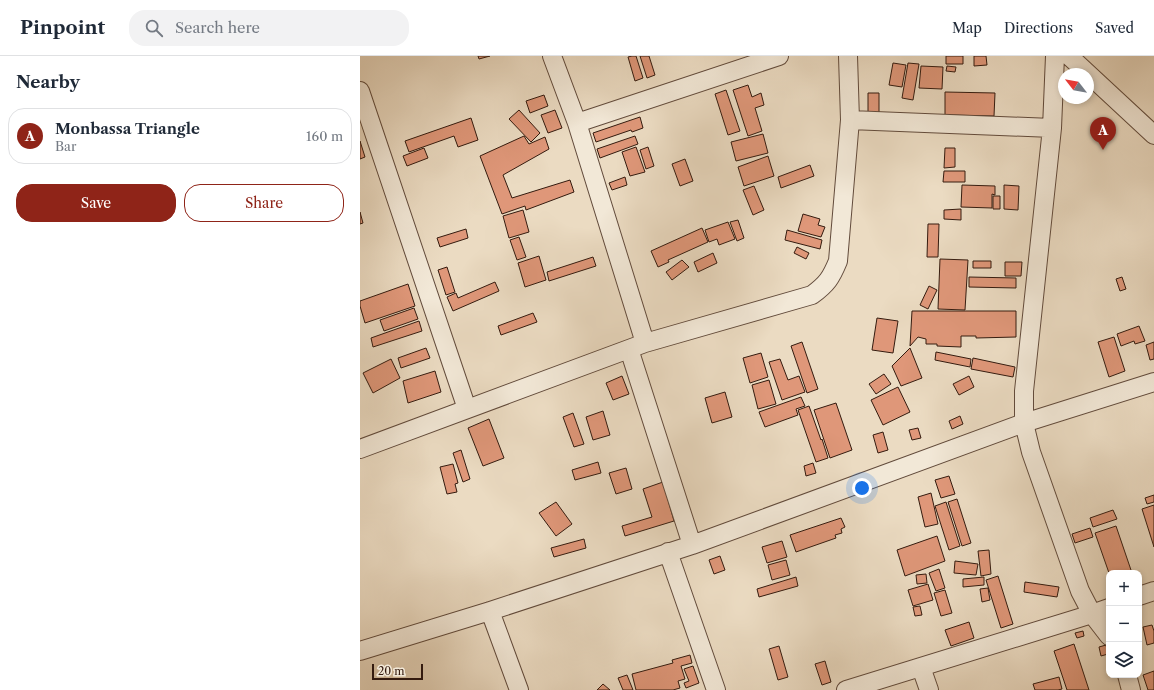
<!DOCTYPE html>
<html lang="en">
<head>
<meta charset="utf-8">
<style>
  body { margin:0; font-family:"Libre Caslon Text",serif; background:#f2f2f3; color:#1f2937 }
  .controls { position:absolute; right:12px; bottom:12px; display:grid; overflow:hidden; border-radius:8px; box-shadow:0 2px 6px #0003 }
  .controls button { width:36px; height:36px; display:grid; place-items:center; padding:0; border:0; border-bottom:1px solid #e0e1e3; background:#fff; color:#1f2937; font:20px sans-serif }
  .compass { position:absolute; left:698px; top:12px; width:36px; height:36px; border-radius:50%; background:#fff; box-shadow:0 2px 6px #0003; rotate:301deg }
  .scale { position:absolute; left:12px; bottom:10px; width:51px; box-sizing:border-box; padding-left:4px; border:2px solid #341b0f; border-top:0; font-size:11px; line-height:14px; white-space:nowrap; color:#341b0f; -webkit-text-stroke:3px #f2e8d7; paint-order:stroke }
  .you { position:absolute; left:502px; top:432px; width:14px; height:14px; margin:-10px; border:3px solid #fff; border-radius:50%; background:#1a73e8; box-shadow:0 0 0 6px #1a73e833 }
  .badge { display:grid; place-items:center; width:26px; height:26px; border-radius:50%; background:#8f2418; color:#fff; font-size:13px; font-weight:700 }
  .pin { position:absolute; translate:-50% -33px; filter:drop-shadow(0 1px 2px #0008) }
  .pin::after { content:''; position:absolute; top:21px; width:14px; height:12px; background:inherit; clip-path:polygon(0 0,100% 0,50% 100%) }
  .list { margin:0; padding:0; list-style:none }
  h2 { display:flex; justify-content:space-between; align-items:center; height:52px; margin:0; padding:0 16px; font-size:17px }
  h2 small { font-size:13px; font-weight:400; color:#747a83 }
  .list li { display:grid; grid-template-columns:26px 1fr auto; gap:12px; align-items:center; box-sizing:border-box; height:56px; margin:0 8px 8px; padding:0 8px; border:1px solid #e0e1e3; border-radius:16px }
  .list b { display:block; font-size:15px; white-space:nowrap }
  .list p { margin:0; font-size:13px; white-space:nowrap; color:#747a83 }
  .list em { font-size:13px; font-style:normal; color:#747a83 }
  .actions { display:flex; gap:8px; padding:12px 16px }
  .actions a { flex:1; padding:9px 0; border:1px solid #8f2418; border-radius:16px; text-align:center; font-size:14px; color:#8f2418 }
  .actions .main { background:#8f2418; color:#fff }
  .icon { flex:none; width:22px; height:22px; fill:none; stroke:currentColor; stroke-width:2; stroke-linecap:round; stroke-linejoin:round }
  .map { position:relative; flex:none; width:794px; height:634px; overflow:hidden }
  header { display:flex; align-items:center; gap:24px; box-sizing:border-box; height:56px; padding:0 20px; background:#fff; border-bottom:1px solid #e0e1e3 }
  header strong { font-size:19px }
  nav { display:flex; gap:22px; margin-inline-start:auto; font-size:14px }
  .search { width:280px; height:36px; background:#f2f2f3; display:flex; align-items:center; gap:10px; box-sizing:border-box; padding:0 14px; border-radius:16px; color:#747a83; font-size:15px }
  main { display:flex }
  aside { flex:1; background:#fff }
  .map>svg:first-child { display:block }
  .building { fill:#df9779; stroke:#341b0f }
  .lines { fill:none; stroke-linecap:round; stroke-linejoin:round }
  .street-casing { stroke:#624b3c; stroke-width:20 }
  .street { stroke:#f2e8d7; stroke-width:18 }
</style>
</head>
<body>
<header>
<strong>Pinpoint</strong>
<div class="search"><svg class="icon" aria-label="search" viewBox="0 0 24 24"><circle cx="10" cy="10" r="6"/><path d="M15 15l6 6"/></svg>Search here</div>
<nav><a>Map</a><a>Directions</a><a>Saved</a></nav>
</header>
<main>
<aside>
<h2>Nearby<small></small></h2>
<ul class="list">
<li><span class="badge">A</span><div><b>Monbassa Triangle</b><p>Bar</p></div><em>160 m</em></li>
</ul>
<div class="actions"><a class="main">Save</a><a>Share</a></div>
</aside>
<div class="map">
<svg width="794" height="634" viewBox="0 0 794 634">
  <rect width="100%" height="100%" fill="#ebdbc2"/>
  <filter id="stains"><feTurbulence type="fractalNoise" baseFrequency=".005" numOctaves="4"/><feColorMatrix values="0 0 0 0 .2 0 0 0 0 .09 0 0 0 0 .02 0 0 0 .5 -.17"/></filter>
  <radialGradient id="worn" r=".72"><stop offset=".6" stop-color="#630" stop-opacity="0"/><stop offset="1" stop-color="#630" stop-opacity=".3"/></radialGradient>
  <path class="building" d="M118 0H130L119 3Z
    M272 0H276L283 22 275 25 268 1Z
    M280 0H289L295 19 287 22Z
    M586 0H603V8H586Z
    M614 0H626L627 9 614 10Z
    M533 7 546 9 542 31 529 29Z
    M548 7 559 8 553 44 542 42Z
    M561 10 583 11 582 33 559 32Z
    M587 10 596 11 595 16 586 15Z
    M388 29 392 41 401 37 404 49 395 52 402 75 388 80 373 34Z
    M366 34 380 75 368 79 355 38Z
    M585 36 635 37 634 60 585 59Z
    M508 37H519V59L508 58Z
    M184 39 188 50 170 57 166 45Z
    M159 54 180 77 171 86 149 63Z
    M195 54 202 72 188 77 181 59Z
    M280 61 283 72 272 76 271 74 236 86 233 77Z
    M111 62 118 84 98 91 94 80 49 96 45 85Z
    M403 78 408 97 376 105 371 86Z
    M164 80 169 88 185 81 189 93 143 119 152 142 210 124 214 136 166 154 165 150 142 158 120 100Z
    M275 80 278 88 240 102 237 93Z
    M0 85 5 101 0 103Z
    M276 91 285 116 270 120 262 96Z
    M288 91 294 110 286 113 280 94Z
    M64 92 68 102 47 110 43 100Z
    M585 92H595V111L584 112Z
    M408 100 414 120 384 130 378 111Z
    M325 103 333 125 320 130 312 108Z
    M450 109 454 120 421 132 418 121Z
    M584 115H605V126H583Z
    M265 121 267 129 252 134 249 127Z
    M602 129 635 130V139L632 138V152L601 151Z
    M644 129 659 130 658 154 644 153Z
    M394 130 404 154 393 159 383 134Z
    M633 140H640V153H633Z
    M601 153V164L584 163V154Z
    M163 154 169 176 149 182 143 160Z
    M0 156 3 167 0 168Z
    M443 158 460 163 458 169 465 171 461 181 438 175Z
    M378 164 384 182 377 185 370 166Z
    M368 166 375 183 359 189 357 183 349 186 345 174Z
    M568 168H579L578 201H567Z
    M342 172 348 186 308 204 309 206 298 211 291 195Z
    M106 173 108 182 80 191 77 182Z
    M427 174 462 184 460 193 425 184Z
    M159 181 166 201 157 204 150 184Z
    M437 191 449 197 446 203 434 197Z
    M353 197 357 207 338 216 334 206Z
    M179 200 186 224 165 231 158 207Z
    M233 201 236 210 189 225 187 216Z
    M580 203 608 204 605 254 578 253Z
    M322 204 329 211 312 224 306 216Z
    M613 205H631V212H613Z
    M645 206H662L661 220H645Z
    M87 211 95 236 86 239 78 214Z
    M609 221 656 222V232L609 231Z
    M762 221 766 233 760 235 756 223Z
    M135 226 139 235 93 255 87 241 96 237 98 242Z
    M48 228 55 250 5 267 0 250V245Z
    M569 230 577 234 568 253 560 249Z
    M54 252 58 263 24 275 20 264Z
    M552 255H656V281L616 282V280H601V291L577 290V288H566V283L558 281 550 290Z
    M173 257 177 266 141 279 138 270Z
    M517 262 538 265 533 297 512 294Z
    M59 265 62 275 13 291 11 282Z
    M779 270 785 285 775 288 774 285 761 290 757 278Z
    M754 281 765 315 749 321 738 286Z
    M442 286 458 333 447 337 431 290Z
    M794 286V303L790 304 786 289Z
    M66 292 70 302 41 312 38 302Z
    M550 292 562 322 541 330 532 310Z
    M576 296 611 303 610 311 575 304Z
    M401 297 408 321 390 327 383 302Z
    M613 302 655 311 653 321 611 313Z
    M31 303 40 322 13 337 3 317Z
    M420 303 428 324 439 320 445 336 422 344 409 306Z
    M75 315 81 336 48 347 43 325Z
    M524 318 531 328 516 338 509 328Z
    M262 320 269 338 253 344 246 327Z
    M609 320 614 331 599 339 593 328Z
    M409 324 416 348 398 353 392 329Z
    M538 331 550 356 523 369 511 344Z
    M365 336 372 361 352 367 345 342Z
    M441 341 445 350 436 353 438 359 405 371 399 356Z
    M476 347 492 394 470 402 454 354Z
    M449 350 461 384 462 383 468 402 456 406 438 354Z
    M243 355 250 379 233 384 226 361Z
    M213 357 224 388 214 391 203 361Z
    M600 360 603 368 592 373 589 365Z
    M129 363 144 402 123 410 108 372Z
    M558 372 561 382 552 384 549 374Z
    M523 376 528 394 518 397 513 379Z
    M101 394 110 423 103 426 93 397Z
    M238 406 241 417 215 424 212 414Z
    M453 407 456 417 446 420 444 410Z
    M93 408 98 427 95 428 97 436 87 438 80 411Z
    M266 412 272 433 256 438 249 417Z
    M589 420 595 438 581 442 575 424Z
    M303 426 314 465 265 480 262 470 292 461 283 433Z
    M571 437 578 468 565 471 558 441Z
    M794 439V446L787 448 785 442Z
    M597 443 611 487 602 490 588 446Z
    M196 446 212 468 196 480 179 457Z
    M586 446 600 490 589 494 575 450Z
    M794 449V491L782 453Z
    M753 454 757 463 733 471 730 462Z
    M481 462 485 471 481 473 482 477 475 479 476 482 436 496 430 479Z
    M756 470 772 517H749L735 477Z
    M730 472 733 481 715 487 712 478Z
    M577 480 585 505 545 520 537 494Z
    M224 483 226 492 194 501 191 492Z
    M422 485 427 501 407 507 402 491Z
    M629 494 631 518 621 520 618 495Z
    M360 500 365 514 354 518 349 504Z
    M426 504 430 519 412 524 408 509Z
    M595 505 618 508 616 519 594 517Z
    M579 513 585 532 576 535 569 517Z
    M566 518 567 527 557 528 556 519Z
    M638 520 653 568 641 572 626 524Z
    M436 521 438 530 399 541 397 533Z
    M624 521V529L603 531V523Z
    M665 526 699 531 697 541 664 536Z
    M568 528 573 544 553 550 548 534Z
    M628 532 630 544 622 546 620 533Z
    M585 534 592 557 581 560 574 537Z
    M560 550 562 559 555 560 553 551Z
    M609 566 614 582 591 590 585 574Z
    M792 569 794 575V587L787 589 783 571Z
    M723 575 724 580 717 582 715 577Z
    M714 588 729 634H707L694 595Z
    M746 589 748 598 741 600 739 591Z
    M419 590 428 621 418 624 409 593Z
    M330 599 332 607 321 610 325 623 318 625 320 632 313 634H276L272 618 313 607 312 604Z
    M465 605 471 626 462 629 455 608Z
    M333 610 339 627 326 632 324 627 329 625 324 613Z
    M794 615V634H788L783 619Z
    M267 619 273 634H263L258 622Z
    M699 621 702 633 698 634H675L673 628Z
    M243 628 250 634H237Z"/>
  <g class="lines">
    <defs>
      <path id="street" d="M192 0 217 67 285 287
        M695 0 692 72 664 335V367L671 396 708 501 720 535 732 558 749 580
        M709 0 794 79
        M0 35 107 353
        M490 64 692 72
        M217 67 419 0
        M269 293 332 489
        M0 393 285 287 452 239C467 228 471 222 478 205L490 64 488 0
        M308 496 356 634
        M779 540 794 535
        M130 555 159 634
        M0 595 130 555 332 489 664 367 794 326
        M561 611 569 634
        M767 619 771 634
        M486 634 732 558 749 552"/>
    </defs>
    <use href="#street" class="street-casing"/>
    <use href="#street" class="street"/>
  </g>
  <rect width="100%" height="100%" filter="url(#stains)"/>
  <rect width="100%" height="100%" fill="url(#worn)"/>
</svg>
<div class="controls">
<button>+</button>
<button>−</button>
<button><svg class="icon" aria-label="layers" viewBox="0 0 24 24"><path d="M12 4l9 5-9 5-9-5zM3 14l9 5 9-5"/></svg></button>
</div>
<svg class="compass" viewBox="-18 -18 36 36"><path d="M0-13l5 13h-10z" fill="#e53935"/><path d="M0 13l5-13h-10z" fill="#747a83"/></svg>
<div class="scale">20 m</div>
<div class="you"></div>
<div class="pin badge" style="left:743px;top:94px">A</div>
</div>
</main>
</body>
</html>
